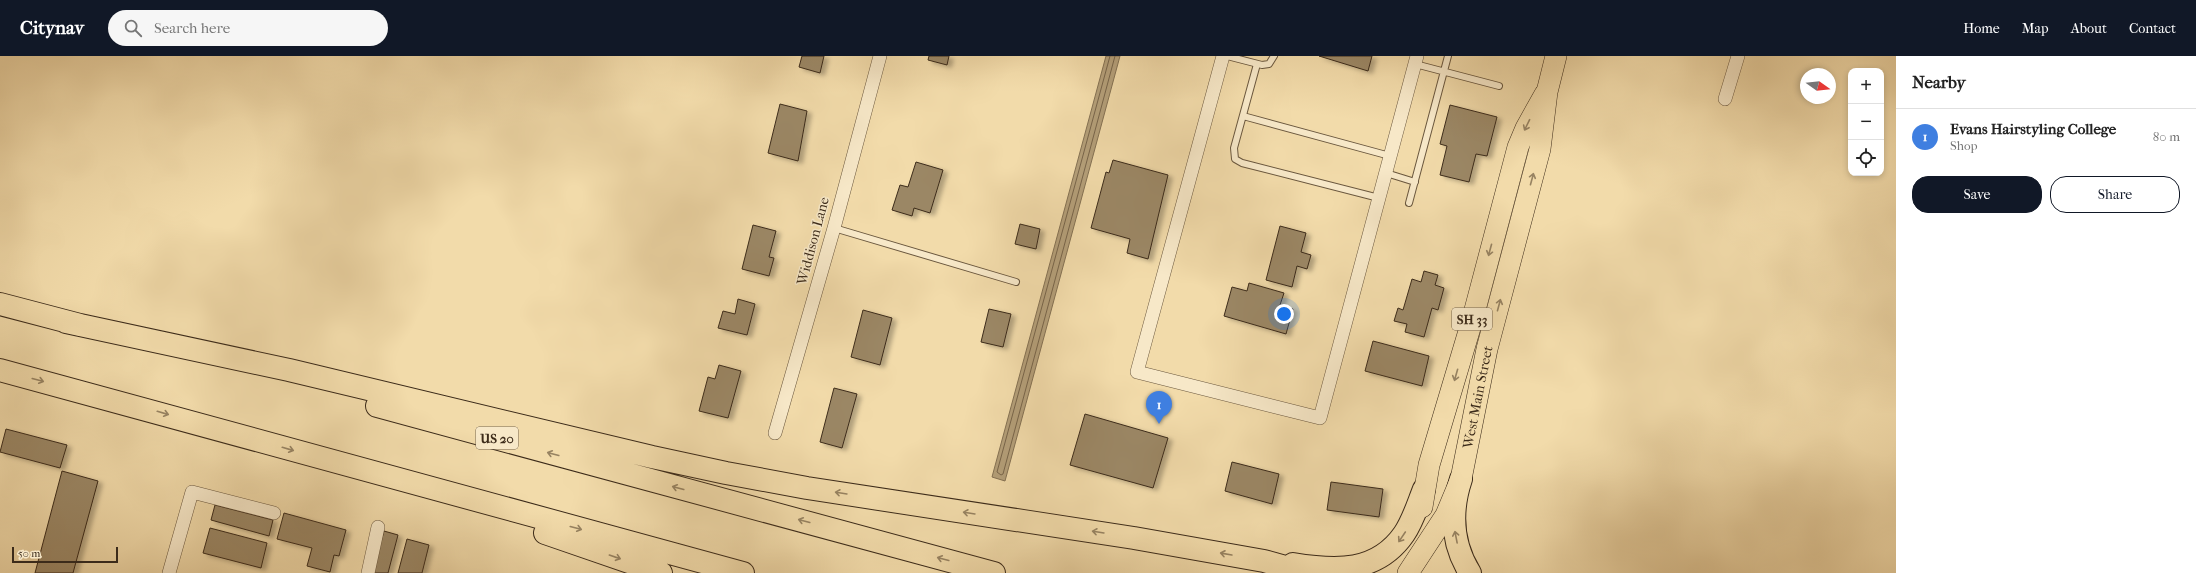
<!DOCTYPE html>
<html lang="en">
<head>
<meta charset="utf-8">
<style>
  body { margin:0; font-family:"IM FELL French Canon",serif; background:#f6f6f6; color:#222 }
  .controls { position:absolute; right:12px; top:12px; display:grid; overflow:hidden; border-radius:8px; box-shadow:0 2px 6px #0003 }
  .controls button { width:36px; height:36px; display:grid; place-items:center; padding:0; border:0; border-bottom:1px solid #e0e0e0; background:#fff; color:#222; font:20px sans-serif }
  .compass { position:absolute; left:1800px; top:12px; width:36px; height:36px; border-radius:50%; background:#fff; box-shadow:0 2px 6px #0003; rotate:105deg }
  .scale { position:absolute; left:12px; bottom:10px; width:106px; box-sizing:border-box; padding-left:4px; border:2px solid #3c2b1a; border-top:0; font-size:11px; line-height:14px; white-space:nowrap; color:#3c2b1a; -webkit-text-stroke:3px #f7e8c8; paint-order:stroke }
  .you { position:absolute; left:1284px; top:258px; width:14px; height:14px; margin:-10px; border:3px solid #fff; border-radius:50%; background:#1a73e8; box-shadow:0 0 0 6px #1a73e833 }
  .badge { display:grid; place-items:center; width:26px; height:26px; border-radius:50%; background:#111827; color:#fff; font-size:13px; font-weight:700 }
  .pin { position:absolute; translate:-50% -33px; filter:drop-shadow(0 1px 2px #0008) }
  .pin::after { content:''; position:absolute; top:21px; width:14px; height:12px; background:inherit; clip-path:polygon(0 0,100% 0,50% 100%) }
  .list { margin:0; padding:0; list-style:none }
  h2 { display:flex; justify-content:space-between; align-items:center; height:52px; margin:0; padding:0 16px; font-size:17px }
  h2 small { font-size:13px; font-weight:400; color:#767676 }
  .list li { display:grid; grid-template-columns:26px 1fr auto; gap:12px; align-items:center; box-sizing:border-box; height:56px; padding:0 16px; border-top:1px solid #e0e0e0 }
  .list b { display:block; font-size:15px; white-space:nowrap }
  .list p { margin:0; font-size:13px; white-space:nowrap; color:#767676 }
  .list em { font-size:13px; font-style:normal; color:#767676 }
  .actions { display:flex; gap:8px; padding:12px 16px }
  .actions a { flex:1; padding:9px 0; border:1px solid #111827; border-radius:16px; text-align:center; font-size:14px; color:#111827 }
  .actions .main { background:#111827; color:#fff }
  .icon { flex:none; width:22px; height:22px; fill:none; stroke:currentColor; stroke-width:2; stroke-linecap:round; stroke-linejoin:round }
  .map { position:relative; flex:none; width:1896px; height:517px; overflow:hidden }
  header { display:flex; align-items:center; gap:24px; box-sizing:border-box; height:56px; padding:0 20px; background:#111827; color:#fff }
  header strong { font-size:19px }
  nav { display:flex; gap:22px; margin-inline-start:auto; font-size:14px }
  .search { width:280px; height:36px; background:#f6f6f6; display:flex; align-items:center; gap:10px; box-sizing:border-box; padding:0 14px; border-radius:22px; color:#767676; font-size:15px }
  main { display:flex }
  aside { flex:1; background:#fff }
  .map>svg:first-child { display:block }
  .water { fill:#b49f79; stroke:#847153 }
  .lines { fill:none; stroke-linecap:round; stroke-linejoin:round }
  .shore { stroke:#78654a; stroke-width:1 }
  .building { fill:#9b8765; stroke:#3c2b1a; filter:url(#shadow) }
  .lane-casing { stroke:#6a573e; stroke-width:8 }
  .street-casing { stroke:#6a573e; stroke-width:14 }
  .primary-casing { stroke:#3c2b1a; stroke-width:22 }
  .highway-casing { stroke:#3c2b1a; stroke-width:24 }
  .lane { stroke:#f7e8c8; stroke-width:6 }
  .street { stroke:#f7e8c8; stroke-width:13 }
  .primary { stroke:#f2dbaa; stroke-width:21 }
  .highway { stroke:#f2dbaa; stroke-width:22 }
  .oneway { stroke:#978362 }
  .labels { text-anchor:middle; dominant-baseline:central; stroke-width:3; stroke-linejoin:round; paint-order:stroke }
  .shield { fill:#f7e8c8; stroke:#74644e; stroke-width:1 }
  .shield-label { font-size:13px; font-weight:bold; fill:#3c2b1a }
  .street-label { font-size:14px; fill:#3c2b1a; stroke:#f7e8c8 }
</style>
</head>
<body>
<header>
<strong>Citynav</strong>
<div class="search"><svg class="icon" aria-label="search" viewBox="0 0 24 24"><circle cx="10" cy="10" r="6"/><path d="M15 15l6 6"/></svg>Search here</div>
<nav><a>Home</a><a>Map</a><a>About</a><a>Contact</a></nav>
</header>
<main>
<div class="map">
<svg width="1896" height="517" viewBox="0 0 1896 517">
  <defs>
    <filter id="shadow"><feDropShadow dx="4.5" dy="2.5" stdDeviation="2" flood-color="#0004"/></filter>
  </defs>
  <rect width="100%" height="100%" fill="#f2dbaa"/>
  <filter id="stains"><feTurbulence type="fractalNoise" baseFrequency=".005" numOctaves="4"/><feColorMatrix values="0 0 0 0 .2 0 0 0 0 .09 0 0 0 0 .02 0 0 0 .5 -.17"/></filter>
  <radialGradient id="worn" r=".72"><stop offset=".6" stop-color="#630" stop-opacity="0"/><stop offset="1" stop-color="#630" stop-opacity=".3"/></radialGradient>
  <path class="water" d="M1106 0H1120L1005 425 992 421Z"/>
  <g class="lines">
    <path class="shore" d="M1110 0 997 416 1001 419 1003 418 1115 0"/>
  </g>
  <path class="building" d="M802 0H824L820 17 799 11Z
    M929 0H949L947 9 928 4Z
    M1319 0H1372L1368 15Z
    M780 48 807 55 798 105 768 97Z
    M1450 49 1497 61 1487 100 1476 98 1469 126 1440 119 1447 90 1440 88Z
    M1113 104 1168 119 1148 203 1127 197 1130 183 1091 172 1106 116 1109 117Z
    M916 106 943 114 930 157 914 152 912 160 892 154 900 129 908 131Z
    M1020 168 1040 173 1036 193 1015 188Z
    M753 169 776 175 769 201 774 202 769 220 742 213Z
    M1280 170 1306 177 1301 196 1311 199 1307 213 1297 210 1292 231 1266 224Z
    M1424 215 1438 219 1435 229 1444 232 1438 254 1432 252 1424 281 1405 276 1407 268 1394 265 1398 252 1403 254 1412 223 1421 226Z
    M1249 227 1284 237 1280 249 1293 253 1286 278 1224 260 1232 231 1247 235Z
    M738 243 755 248 747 279 718 272 723 255 735 258Z
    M989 253 1011 258 1003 291 981 286Z
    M863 254 892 262 880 309 851 301Z
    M1373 285 1429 300 1422 330 1365 315Z
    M719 309 741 315 728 362 699 355 708 321 715 323Z
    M834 332 857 338 842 392 820 386Z
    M1085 358 1168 382 1153 432 1070 409Z
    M6 373 67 389 60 412 0 396Z
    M1232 406 1279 418 1272 448 1225 435Z
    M62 415 98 425 73 517H35Z
    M1331 426 1383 433 1379 461 1327 454Z
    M215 449 273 464 269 480 211 464Z
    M284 457 346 474 339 500 334 499 330 516 307 510 312 492 277 483Z
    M210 472 267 487 261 512 203 497Z
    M384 475 398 479 388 517H372Z
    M407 483 429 489 422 517H398Z"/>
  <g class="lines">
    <defs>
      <path id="lane" d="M1227 0 1262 9 1269 8 1274 0
        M1257 8 1234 92 1235 103 1242 107 1379 142
        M1415 8 1499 30
        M1243 60 1390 100
        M1386 117 1415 126
        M1409 147 1448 0
        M834 172 1016 226"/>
      <path id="street" d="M1223 0 1137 316 1320 362 1417 0
        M1725 43 1738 0
        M775 377 834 172 880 0
        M169 517 192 436 274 457
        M368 517 378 471"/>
      <g id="primary">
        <path d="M1422 451 1429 409 1472 265 1518 91 1526 72 1545 38"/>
        <path id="s1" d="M1408 517 1446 459 1461 423 1487 293 1540 93 1547 36 1556 0"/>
      </g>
      <path id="highway" d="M0 248 80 269
        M66 266 289 314 652 401 726 417 807 432 1134 482 1264 505 1307 517
        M0 314 743 517
        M377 350 994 517
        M1461 423C1450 456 1452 488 1470 517
        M545 477 661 517
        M1293 508C1336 515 1377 517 1404 478 1413 465 1418 448 1424 433"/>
    </defs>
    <use href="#lane" class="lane-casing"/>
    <use href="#street" class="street-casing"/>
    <use href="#primary" class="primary-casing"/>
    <use href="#highway" class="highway-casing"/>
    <use href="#lane" class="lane"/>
    <use href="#street" class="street"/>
    <use href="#primary" class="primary"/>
    <use href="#highway" class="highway"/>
  </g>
  <defs><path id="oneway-shaft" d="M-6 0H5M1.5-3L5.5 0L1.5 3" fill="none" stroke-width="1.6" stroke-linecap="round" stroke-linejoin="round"/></defs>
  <g class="oneway">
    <use href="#oneway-shaft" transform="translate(1527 69) rotate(116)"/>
    <use href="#oneway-shaft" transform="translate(1532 123) rotate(-75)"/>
    <use href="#oneway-shaft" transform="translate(1490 194) rotate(105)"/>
    <use href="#oneway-shaft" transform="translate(1499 249) rotate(-75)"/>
    <use href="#oneway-shaft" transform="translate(1456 319) rotate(106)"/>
    <use href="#oneway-shaft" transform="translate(38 324) rotate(15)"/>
    <use href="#oneway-shaft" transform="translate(163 357) rotate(16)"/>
    <use href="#oneway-shaft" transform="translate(288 393) rotate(16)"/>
    <use href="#oneway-shaft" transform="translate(553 398) rotate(-165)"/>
    <use href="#oneway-shaft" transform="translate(678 432) rotate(-165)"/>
    <use href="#oneway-shaft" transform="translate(841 437) rotate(-171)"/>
    <use href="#oneway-shaft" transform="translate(969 457) rotate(-171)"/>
    <use href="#oneway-shaft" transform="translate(804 465) rotate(-165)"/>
    <use href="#oneway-shaft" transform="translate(576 472) rotate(15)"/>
    <use href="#oneway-shaft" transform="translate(1098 476) rotate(-171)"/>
    <use href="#oneway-shaft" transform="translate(1402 481) rotate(124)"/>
    <use href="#oneway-shaft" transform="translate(1456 481) rotate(-101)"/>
    <use href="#oneway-shaft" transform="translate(1226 498) rotate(-170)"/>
    <use href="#oneway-shaft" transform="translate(615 501) rotate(19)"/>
    <use href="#oneway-shaft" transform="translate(943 503) rotate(-165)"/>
  </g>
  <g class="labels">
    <g class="shield">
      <rect x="1452" y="252" width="40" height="22" rx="3"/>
      <rect x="476" y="371" width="42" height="22" rx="3"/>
    </g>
    <g class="shield-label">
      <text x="1472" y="263">SH 33</text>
      <text x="497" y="382">US 20</text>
    </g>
    <g class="street-label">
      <text transform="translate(813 185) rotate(-75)">Widdison Lane</text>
      <text stroke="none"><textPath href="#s1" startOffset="192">West Main Street</textPath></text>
    </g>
  </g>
  <rect width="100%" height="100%" filter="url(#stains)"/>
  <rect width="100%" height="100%" fill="url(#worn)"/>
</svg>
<div class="controls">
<button>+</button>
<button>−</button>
<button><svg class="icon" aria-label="locate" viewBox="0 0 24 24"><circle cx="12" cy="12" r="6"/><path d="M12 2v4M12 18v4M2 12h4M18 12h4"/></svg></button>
</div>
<svg class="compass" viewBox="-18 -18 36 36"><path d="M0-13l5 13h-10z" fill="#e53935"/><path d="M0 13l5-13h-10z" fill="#767676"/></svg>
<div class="scale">50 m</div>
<div class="you"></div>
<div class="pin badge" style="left:1159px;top:368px;background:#3f7fe0">1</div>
</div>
<aside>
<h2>Nearby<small></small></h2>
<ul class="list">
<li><span class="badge" style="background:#3f7fe0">1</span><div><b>Evans Hairstyling College</b><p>Shop</p></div><em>80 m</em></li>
</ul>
<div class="actions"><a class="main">Save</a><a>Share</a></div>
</aside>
</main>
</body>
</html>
